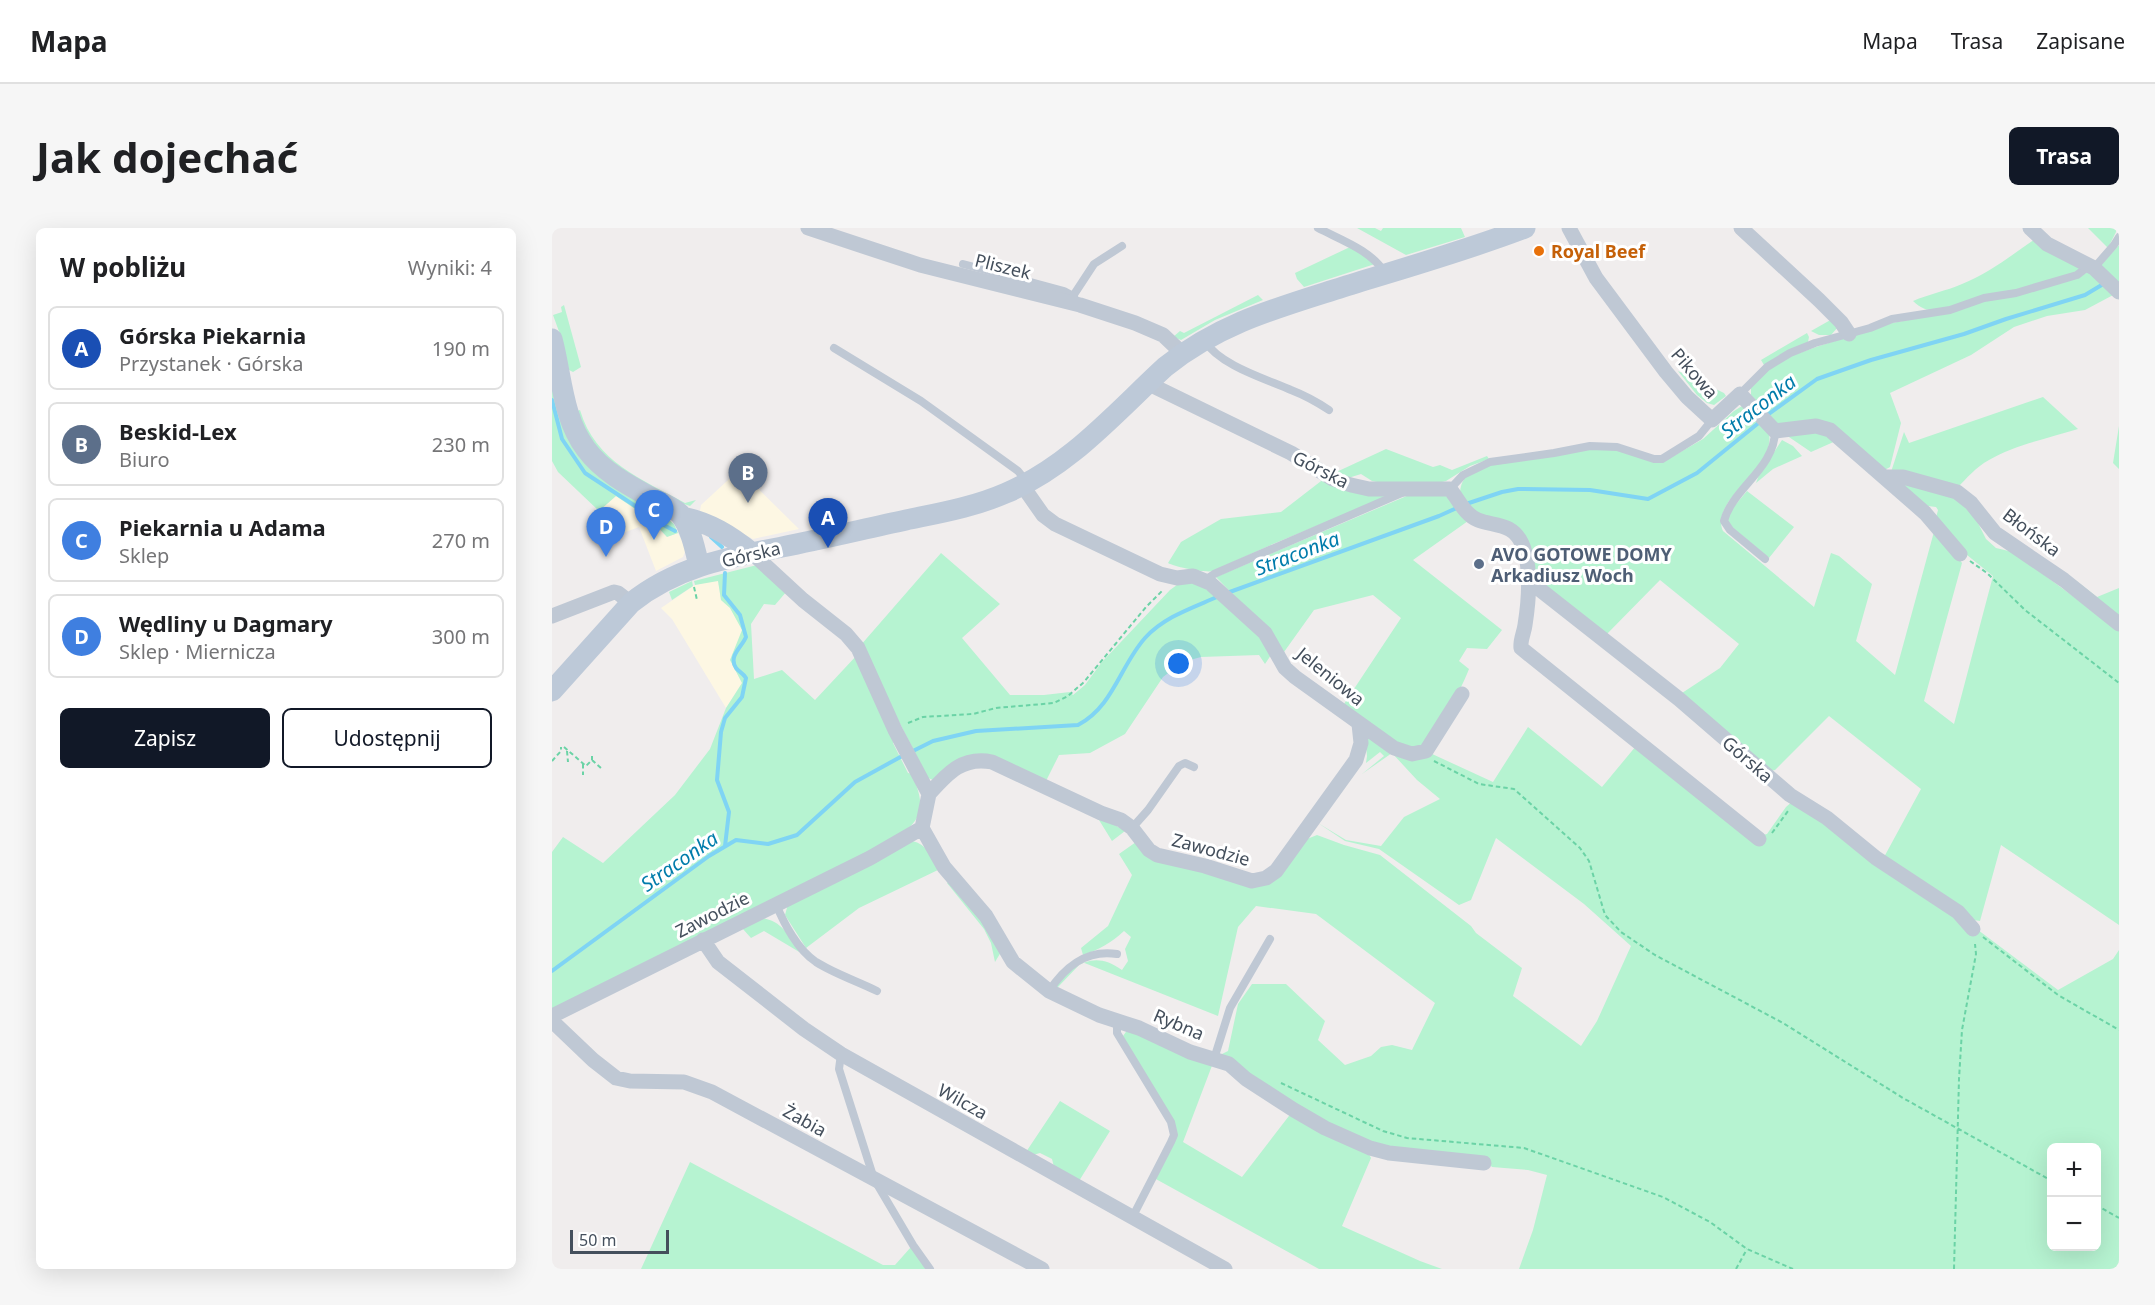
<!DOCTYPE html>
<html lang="pl">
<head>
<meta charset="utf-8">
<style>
  body { margin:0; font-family:"Noto Sans",sans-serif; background:#f6f6f6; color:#202124 }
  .controls { position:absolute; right:18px; bottom:18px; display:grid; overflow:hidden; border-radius:9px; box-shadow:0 6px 24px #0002 }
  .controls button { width:54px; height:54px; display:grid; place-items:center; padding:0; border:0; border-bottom:2px solid #e0e0e0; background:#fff; color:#202124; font:30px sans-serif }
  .scale { position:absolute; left:18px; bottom:15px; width:99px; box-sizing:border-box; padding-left:6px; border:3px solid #444f5c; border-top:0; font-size:16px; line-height:21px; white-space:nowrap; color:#444f5c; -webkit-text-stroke:4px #fff; paint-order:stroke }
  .you { position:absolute; left:627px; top:436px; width:21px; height:21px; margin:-15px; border:4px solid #fff; border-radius:50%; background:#1a73e8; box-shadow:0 0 0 9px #1a73e833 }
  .badge { display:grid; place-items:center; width:39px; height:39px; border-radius:50%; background:#111827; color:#fff; font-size:20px; font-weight:700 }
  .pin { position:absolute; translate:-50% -50px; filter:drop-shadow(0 2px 3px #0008) }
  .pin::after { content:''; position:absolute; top:32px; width:21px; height:18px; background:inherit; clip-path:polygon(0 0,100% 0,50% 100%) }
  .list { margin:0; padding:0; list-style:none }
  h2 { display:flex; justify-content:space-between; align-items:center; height:78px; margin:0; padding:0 24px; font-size:26px }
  h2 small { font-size:20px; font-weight:400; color:#757577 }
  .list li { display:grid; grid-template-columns:39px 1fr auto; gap:18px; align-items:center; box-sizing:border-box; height:84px; margin:0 12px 12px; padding:0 12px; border:2px solid #e0e0e0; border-radius:9px }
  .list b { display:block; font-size:22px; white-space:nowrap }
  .list p { margin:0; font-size:20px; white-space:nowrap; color:#757577 }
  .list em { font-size:20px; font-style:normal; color:#757577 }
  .actions { display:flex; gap:12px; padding:18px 24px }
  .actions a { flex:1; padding:14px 0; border:2px solid #111827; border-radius:9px; text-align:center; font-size:21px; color:#111827 }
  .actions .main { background:#111827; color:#fff }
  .map { position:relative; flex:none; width:1567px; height:1041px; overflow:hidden; border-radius:9px }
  header { display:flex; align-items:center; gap:36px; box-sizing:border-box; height:84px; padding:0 30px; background:#fff; border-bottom:2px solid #e0e0e0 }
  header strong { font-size:28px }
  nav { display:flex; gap:33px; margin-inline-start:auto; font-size:21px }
  .intro { display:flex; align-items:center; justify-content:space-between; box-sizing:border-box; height:144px; padding:0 36px }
  h1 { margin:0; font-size:42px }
  .button { padding:15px 27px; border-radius:9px; background:#111827; color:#fff; font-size:21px; font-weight:700 }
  main { display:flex; gap:36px; padding:0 36px }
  aside { flex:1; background:#fff; border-radius:9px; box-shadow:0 6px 24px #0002 }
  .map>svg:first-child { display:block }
  .commercial { fill:#fdf7e3 }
  .green { fill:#b6f3d1; fill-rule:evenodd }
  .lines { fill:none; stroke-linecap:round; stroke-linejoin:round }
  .stream { stroke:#7fd4f4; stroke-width:4 }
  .path { stroke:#6bd3a6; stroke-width:2; stroke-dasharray:4.5 3; stroke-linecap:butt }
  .lane { stroke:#bfc8d4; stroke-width:8 }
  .street { stroke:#bfc8d4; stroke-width:15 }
  .secondary { stroke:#bdc9d8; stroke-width:21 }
  .food-dot { fill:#e8710a; stroke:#fff; stroke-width:2 }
  .service-dot { fill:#5c6f8a; stroke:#fff; stroke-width:2 }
  .labels { text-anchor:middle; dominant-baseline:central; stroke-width:6; stroke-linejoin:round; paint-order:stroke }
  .food-label { font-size:18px; font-weight:bold; fill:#c56008; stroke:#fff; text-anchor:start }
  .street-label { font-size:18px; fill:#444f5c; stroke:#fff }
  .service-label { font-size:18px; font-weight:bold; fill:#4e5e75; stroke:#fff; text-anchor:start }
  .water-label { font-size:20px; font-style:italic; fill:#017cab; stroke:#fff }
</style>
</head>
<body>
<header>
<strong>Mapa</strong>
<nav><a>Mapa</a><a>Trasa</a><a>Zapisane</a></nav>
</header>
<div class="intro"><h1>Jak dojechać</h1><a class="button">Trasa</a></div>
<main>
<aside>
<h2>W pobliżu<small>Wyniki: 4</small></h2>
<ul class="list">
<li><span class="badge" style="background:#1a4fb4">A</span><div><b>Górska Piekarnia</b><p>Przystanek · Górska</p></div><em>190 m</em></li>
<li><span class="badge" style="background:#5c6f8a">B</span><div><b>Beskid-Lex</b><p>Biuro</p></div><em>230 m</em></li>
<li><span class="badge" style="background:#3f7fe0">C</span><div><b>Piekarnia u Adama</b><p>Sklep</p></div><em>270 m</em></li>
<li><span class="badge" style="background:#3f7fe0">D</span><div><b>Wędliny u Dagmary</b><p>Sklep · Miernicza</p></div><em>300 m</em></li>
</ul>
<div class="actions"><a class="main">Zapisz</a><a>Udostępnij</a></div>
</aside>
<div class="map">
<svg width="1567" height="1041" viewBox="0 0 1567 1041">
  <rect width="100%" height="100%" fill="#f0eded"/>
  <path class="commercial" d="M187 242 247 301 201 311 148 283 149 277Z
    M64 268 92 287 115 309 126 305 134 321 131 329 104 343 87 299 60 309 47 283Z
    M166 352 169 372 178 380 191 402 178 432 190 455 174 480 120 391 109 380 143 357Z"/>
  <path class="green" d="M805 0H823L829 3 831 0H909L913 9 854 27Z
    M1536 0H1564V4L1556 20Z
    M1483 11 1530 39 1524 45 1397 80C1381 83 1374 85 1361 73 1377 66 1394 63 1410 56 1437 45 1460 27 1483 11Z
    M1567 17V60L1548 38Z
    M798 19 817 30 823 36 752 59 745 51 743 45Z
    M1539 43 1563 66 1533 82 1495 88 1462 99 1419 127 1338 165 1349 195 1338 239 1331 243 1288 206 1226 196 1199 167V160L1217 141 1239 128 1264 119 1340 95 1398 84 1418 75 1527 48Z
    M706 67 711 72 663 92 629 112 621 109 628 103 632 105Z
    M12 77 29 139 21 144 17 142 9 109 1 87 10 84 9 79Z
    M1282 90 1286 99 1279 107H1267L1259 103Z
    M1255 105 1257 109 1256 114 1212 137 1209 132Z
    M1126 143 1172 165 1174 168 1162 177 1155 175 1145 167Z
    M0 144 11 192 101 281 92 287 64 268 47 283 6 244 0 233Z
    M1491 169 1526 201C1497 210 1463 217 1437 232 1424 239 1415 250 1405 260L1339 244 1352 204 1357 215Z
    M1190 178 1217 206C1224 240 1157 272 1171 303L1262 379 1279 325 1287 328 1320 356 1304 413 1343 447 1383 300 1410 335 1372 473 1402 496 1441 348 1415 327 1384 290 1386 282 1384 279 1376 278 1344 255 1400 265 1423 289 1434 311 1444 320 1461 324 1567 402V697L1449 617 1428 693 1422 692 1331 631 1369 561 1277 488 1223 542 1214 544 1127 467 1168 440 1187 416 1108 352 1053 408 981 350 976 321 928 288 908 267C908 261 909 255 913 250 932 230 1033 219 1062 221 1078 222 1096 230 1111 234L1151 211 1182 183Z
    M28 182C43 234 90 251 133 275L144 272 138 278 132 276C107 262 72 247 52 227 39 214 32 199 25 183Z
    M1567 198V241L1561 235Z
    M1264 201 1286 212 1259 224 1234 207Z
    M1230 212 1241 218 1250 228 1221 241 1204 255 1207 247Z
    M834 221 881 239 888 237 900 242 935 228 937 231 918 238 894 253 886 255 840 257 820 253 809 246 793 251 780 246Z
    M773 250 840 267 721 316 661 343C653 345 623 339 616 335L629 314 669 291 729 284Z
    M1195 263 1242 299 1217 330 1175 295 1179 282Z
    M872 265C901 267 900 268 916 293L861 332 950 402 935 421 915 420 907 433 917 441C911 457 883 514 869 520 859 525 851 522 842 517L761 458 762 456 792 476 849 390 821 367 762 382 732 424 739 440 754 450 752 451 737 440 718 405 664 349 857 267Z
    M109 285 122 296 126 305 115 309 104 297Z
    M389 325 448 376 410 410 458 467H492L518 464 521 467 533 457 550 434 618 362 629 354 642 352 684 381 721 424 713 436 707 427 649 429 631 434 611 449 573 506 538 525 507 527 493 555 442 532 381 552 376 550 308 418Z
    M205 337 235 363 223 377 212 376 199 396 202 451 230 442 263 472 306 426 343 512 341 515 356 545 360 546C376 584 369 592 338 615L0 783V624L11 609 51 635 123 567 158 521 174 480 190 455 178 432 190 402 178 380 169 372 166 353 143 357 142 353Z
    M1522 351 1545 369 1567 360V391Z
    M140 353 141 358 120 372 117 364Z
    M976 499 1050 559 1084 518 1211 607 1215 606 1234 579 1242 572 1426 702 1506 762 1561 731 1567 722V1041H967L981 1002 995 947 976 942 940 939 933 931 836 921 775 897 668 827 676 823 686 776 700 756H734L773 793 766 812 793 837 819 828 829 819 840 817 860 822 883 775 764 686 704 678 686 699 666 788 530 734 505 760 503 759C522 735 543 722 570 742L576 733 573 721 579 709 572 703C559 715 548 721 531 727L529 720 556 698 580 647 567 626 584 614 707 656 755 611 765 607 792 617 828 627 919 698 924 705 970 740 961 768 1029 818 1045 793 1079 718 1032 676 944 610 919 672 907 677 827 621 793 613 766 595 794 612 829 618 852 589 888 571 865 552 840 525 810 546 832 528 828 524 814 535 815 528 813 508 878 525 941 554ZM1500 920H1544V1018H1500Z
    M542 585 573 603 560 613 547 592 539 587Z
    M360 613C375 616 380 629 388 641L307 680 254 720 233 687 236 676Z
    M398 652 430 691 449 724 443 734 439 715 432 701 395 655Z
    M204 690C229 690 235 706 249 725L212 703 199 710 190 700Z
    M576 801 661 835 631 914 690 949 740 884 816 924 819 930 790 998 868 1033 890 1041H767L602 950 624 907 571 808Z
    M508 873 558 903 527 953 502 939 500 931 488 925 481 927 474 924Z
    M138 934 331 1037H343L359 1019 374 1041H89Z"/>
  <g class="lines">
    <path class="stream" d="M0 172 10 211 33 245 94 285
      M1214 188 1265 151 1319 132 1412 106 1454 91 1533 67 1553 55
      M914 276 950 264 966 261 1038 262 1096 271 1145 245 1209 193
      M106 294 123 303
      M159 309 170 319
      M675 365 887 288 907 279
      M359 524 381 513 424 503 526 497C561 479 568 438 593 410 612 389 640 380 665 369
      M173 618 177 584 165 552 169 504 173 490 190 469 194 450C191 445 187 444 184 440 176 428 190 419 194 409L188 387 172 367 173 345
      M0 743 157 628 184 612 216 616 245 607 303 554 352 527"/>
    <path class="path" d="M1418 333 1435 345 1473 382 1567 455
      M142 359 145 372
      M356 495 371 489 421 486 444 480 502 475 516 468 532 454 594 379 611 362
      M12 519 34 538 40 532V528
      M15 523 16 534
      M40 532 50 541
      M0 533 9 523V519
      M882 533 927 556 962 561 1028 620 1037 633 1053 687 1069 704 1103 727 1231 795 1351 870 1500 953
      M31 536V547
      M1220 605 1236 583
      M1431 709 1506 767 1567 802
      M729 855 831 903 855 910 972 920 1111 969 1158 994 1195 1021 1241 1041
      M1544 977 1567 990
      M1184 1041 1195 1021
      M1402 1041 1407 851 1410 802 1424 726 1423 716"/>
    <path class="lane" d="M766 0C789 12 819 22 833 45
      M411 36 512 63 521 68
      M1542 40 1562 17 1567 9
      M523 71 521 68 542 36 570 18
      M653 113C667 137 714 151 739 162 752 167 765 174 777 182
      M282 120 369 173 466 243 475 254
      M1188 166 1215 139 1238 125 1263 115 1318 100 1340 91 1398 82 1432 70 1464 65 1525 47 1538 37
      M898 261 911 247 938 234 1002 225 1038 218 1065 219 1102 231H1110L1147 208 1160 192
      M1213 331 1178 302 1172 293C1180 261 1223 240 1223 203
      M653 352 662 346 852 264
      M580 600 596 582 627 538 633 535 642 539
      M224 676C232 696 246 722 264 734 283 746 305 753 325 763
      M497 763C513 739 534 721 565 726
      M565 794V805L619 894 622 907 619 914 581 988
      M289 826 287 841 322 951 361 1017 378 1041
      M662 831 678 780 718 711"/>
    <path class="street" d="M256 0 368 37 528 77 583 95 611 107 630 125
      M1017 0 1044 50 1114 144 1135 169 1160 192 1188 166 1223 203 1264 198 1278 202 1373 285 1408 326
      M1189 0 1267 72 1289 94 1297 106
      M1478 0 1495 16 1542 40 1567 64
      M595 155 739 225 781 251 799 257 817 261H898C906 271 913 287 926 292 936 296 947 296 957 301 983 315 977 372 973 397 972 405 968 412 969 420L1207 611
      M1332 249H1351L1405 264 1419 275 1443 305 1512 352 1567 396
      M470 257 491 287 503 296 608 346 625 350 641 348 658 355 713 405 733 440 743 449 842 520 860 526 874 523 910 466
      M977 353 1127 471 1238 567 1275 590 1324 630 1406 684 1421 701
      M0 388 62 364 66 365 79 375
      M377 566C395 546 410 528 440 534L549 585 569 592 580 600 597 622 605 627 653 638 700 653 714 650 724 643 804 532 809 515 807 496
      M370 600 392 639 434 688 461 734 497 763 547 787 587 800 638 824 677 836 694 851 742 882 773 900 818 920 837 925 932 935
      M151 712 166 734 252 801 289 826 673 1041
      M0 788 318 630 370 600 377 566 343 502 306 420 294 406 251 372 200 325
      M0 793 41 832 64 850 78 853 132 854 160 864 490 1041"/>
    <path class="secondary" d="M0 111C10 148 10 189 34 221 50 243 76 257 100 270 109 274 121 279 128 286 139 300 143 321 147 338
      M130 289C157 294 179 308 200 325
      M0 463 79 375C124 339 174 330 230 319 271 311 312 301 354 292 387 285 422 279 454 265 518 238 563 185 613 139 668 95 725 80 791 59 852 40 913 23 973 0"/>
  </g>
  <circle class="food-dot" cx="987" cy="23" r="6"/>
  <circle class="service-dot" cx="927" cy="336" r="6"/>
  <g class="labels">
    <g class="food-label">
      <text x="999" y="23">Royal Beef</text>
    </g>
    <g class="street-label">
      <text transform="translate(451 38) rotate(14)">Pliszek</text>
      <text transform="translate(1143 145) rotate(49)">Pikowa</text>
      <text transform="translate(769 241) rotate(27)">Górska</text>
      <text transform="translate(1480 304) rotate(37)">Błońska</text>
      <text transform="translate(199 326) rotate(-13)">Górska</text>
      <text transform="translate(779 448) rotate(39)">Jeleniowa</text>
      <text transform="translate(1196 531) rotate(41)">Górska</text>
      <text transform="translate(659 621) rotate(15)">Zawodzie</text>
      <text transform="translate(160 686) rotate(-27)">Zawodzie</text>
      <text transform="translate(627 796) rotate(23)">Rybna</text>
      <text transform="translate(411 873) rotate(29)">Wilcza</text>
      <text transform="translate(253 892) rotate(29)">Żabia</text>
    </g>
    <g class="service-label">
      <text x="939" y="326">AVO GOTOWE DOMY<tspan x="939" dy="21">Arkadiusz Woch</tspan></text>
    </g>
    <g class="water-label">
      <text transform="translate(1206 178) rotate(-38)">Straconka</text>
      <text transform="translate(745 325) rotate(-21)">Straconka</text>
      <text transform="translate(127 633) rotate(-35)">Straconka</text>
    </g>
  </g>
</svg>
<div class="controls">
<button>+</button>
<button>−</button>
</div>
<div class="scale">50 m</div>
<div class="you"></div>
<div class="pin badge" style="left:276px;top:320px;background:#1a4fb4">A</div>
<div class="pin badge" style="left:196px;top:275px;background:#5c6f8a">B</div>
<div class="pin badge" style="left:102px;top:312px;background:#3f7fe0">C</div>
<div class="pin badge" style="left:54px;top:329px;background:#3f7fe0">D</div>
</div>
</main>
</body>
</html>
